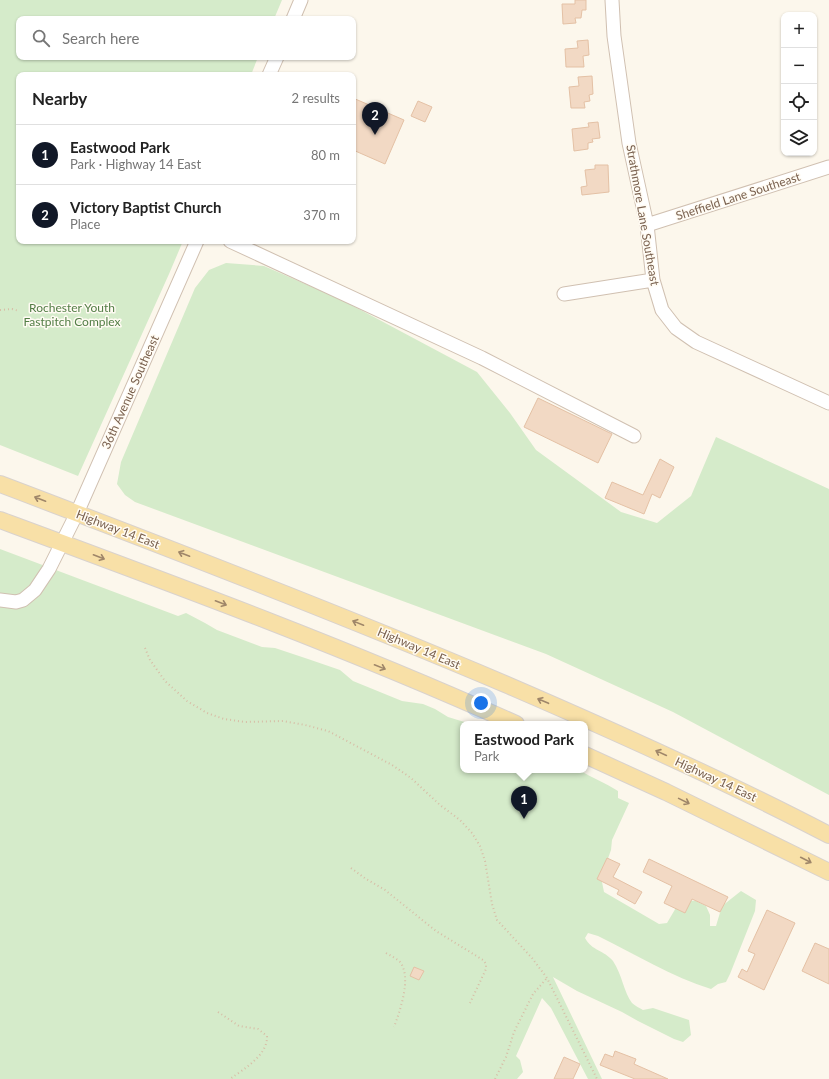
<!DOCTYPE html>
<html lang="en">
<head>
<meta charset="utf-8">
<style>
  body { margin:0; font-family:Lato,sans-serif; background:#f6f6f6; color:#222 }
  .controls { position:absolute; right:12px; top:12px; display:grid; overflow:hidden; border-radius:8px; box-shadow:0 1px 3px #0004 }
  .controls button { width:36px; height:36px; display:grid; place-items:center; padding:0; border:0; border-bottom:1px solid #e0e0e0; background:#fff; color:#222; font:20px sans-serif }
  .you { position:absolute; left:481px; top:703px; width:14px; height:14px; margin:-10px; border:3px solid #fff; border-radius:50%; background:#1a73e8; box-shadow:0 0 0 6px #1a73e833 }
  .badge { display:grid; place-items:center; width:26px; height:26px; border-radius:50%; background:#111827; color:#fff; font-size:13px; font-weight:700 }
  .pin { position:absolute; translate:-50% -33px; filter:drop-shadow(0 1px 2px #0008) }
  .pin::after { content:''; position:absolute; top:21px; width:14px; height:12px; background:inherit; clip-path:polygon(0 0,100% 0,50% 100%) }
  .popup { position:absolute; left:460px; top:721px; width:128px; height:52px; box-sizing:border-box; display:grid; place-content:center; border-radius:8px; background:#fff; filter:drop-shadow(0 1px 3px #0005); font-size:13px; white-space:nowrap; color:#767676 }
  .popup b { font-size:15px; color:#222 }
  .popup::after { content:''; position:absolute; left:50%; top:100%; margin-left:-8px; border:8px solid transparent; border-top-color:#fff }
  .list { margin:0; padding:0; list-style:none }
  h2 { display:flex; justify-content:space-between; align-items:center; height:52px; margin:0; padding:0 16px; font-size:17px }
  h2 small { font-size:13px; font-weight:400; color:#767676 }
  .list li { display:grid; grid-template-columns:26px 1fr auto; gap:12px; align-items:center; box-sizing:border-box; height:60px; padding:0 16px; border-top:1px solid #e0e0e0 }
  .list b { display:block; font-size:15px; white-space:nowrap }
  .list p { margin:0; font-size:13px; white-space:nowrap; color:#767676 }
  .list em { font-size:13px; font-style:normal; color:#767676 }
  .icon { flex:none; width:22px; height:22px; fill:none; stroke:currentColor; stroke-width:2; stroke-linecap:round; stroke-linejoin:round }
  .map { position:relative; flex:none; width:829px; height:1079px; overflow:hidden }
  .search { position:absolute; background:#fff; box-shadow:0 1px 3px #0004; left:16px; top:16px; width:340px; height:44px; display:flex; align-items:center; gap:10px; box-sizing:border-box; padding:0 14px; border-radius:8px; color:#767676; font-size:15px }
  .panel { position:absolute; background:#fff; box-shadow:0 1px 3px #0004; left:16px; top:72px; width:340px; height:172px; border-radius:8px }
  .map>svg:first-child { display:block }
  .green { fill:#d5ebca }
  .building { fill:#f2d9c4; stroke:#e4c1a5 }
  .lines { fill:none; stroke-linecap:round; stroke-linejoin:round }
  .minor-casing { stroke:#d0c0b1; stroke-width:15 }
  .major-casing { stroke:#d9d2cd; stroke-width:18 }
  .path { stroke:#d7bda6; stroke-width:2; stroke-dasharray:1 3; stroke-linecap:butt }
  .minor { stroke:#fff; stroke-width:13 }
  .major { stroke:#f8e0a7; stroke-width:16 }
  .oneway { stroke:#9f8669 }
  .labels { text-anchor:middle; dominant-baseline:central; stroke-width:3; stroke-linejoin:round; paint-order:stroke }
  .street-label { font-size:12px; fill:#79604e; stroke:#fffbf3 }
  .park-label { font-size:12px; fill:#537e46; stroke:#fffbf3 }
</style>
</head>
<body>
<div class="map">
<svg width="829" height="1079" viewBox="0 0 829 1079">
  <rect width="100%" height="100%" fill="#fcf7ec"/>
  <path class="green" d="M0 0H282L274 19H19V57H258L251 75H19V241H183L169 274 78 476 0 445Z
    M226 263 264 266 342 300 477 372 510 413 536 450 621 512 657 523 691 496 716 437 829 489V795L673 712 546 654 135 502 125 495 117 484 121 462 195 288 209 270Z
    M0 549 178 616 186 613 205 623 217 630 262 647 275 648 308 659 340 670 353 681 402 701 423 704 435 709 448 717 471 724H463V770H579C592 778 606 783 618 791V798L629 803 612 840 611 850 606 864 602 882 604 892 659 924 667 923 677 906 684 900 696 901 706 906 710 915V926H716L722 906 741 891 756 900 755 911 730 974 726 982 718 984 711 989C672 977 635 954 598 936L588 933 585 938C592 951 604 950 613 961 622 974 624 993 632 1003 635 1006 640 1008 643 1010L653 1008 689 1020 691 1035 683 1042 674 1039 638 1021 622 1012 577 991 553 977 602 1079H588L551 1008 542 998 516 1056 520 1060 523 1072 517 1079H0Z"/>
  <path class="building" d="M575 0H586V10H582L581 18H575L576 23 563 24 562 4H575Z
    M588 40 589 55 583 56 584 67H566L565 49 578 48 577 41Z
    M592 76 593 94 589 95 590 101 584 102 585 108H571L569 87 579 86 578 77Z
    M353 98 404 120 385 164 353 150Z
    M418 101 432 107 425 122 411 116Z
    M598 122 600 138 592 139 593 142 588 143V149L574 151 572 129 589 127 588 123Z
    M595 165H608L609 192 582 195 581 187 587 186 585 170 595 169Z
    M538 398 612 434 598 463 524 427Z
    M660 459 674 467 660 498 652 494 644 514 605 498 612 482 643 495Z
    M607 858 620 864 613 877 642 892 635 904 617 894 619 890 597 879Z
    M649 859 728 897 720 912 692 899 685 913 664 903 672 886 643 872Z
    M767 910 795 923 764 990 738 977 742 969 747 972 755 954 748 951Z
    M815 943 829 949V984L802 971Z
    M414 967 424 971 419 980 410 976Z
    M615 1051 636 1059 634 1064 668 1079H635L600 1065 605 1054 613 1057Z
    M564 1057 580 1064 573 1079H554Z"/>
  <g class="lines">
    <defs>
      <path id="minor" d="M612 0 614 36 629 143 647 225 653 280 662 310 676 328 696 342 829 403
        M293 19 301 0
        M269 75 277 57
        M647 225 829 167
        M230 241 482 358 634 436
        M564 294 653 280
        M0 600 16 602 23 600 35 590 49 569 77 513 197 241"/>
      <path id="major" d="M0 484C169 548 338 613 505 684 614 731 724 780 829 835
        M0 520C173 584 347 648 516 724
        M585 755 666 792 829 872"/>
    </defs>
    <use href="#minor" class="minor-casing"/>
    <use href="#major" class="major-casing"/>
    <path class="path" d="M0 310 12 309 19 311
      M145 648 150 660 165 681 187 701 207 713 224 719 245 722 283 721 305 725 328 731 392 765 411 778 440 805 460 820 472 833 480 846 485 861 492 904 497 920 532 958 547 978 597 1079
      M351 868 366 879 385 890 436 931 483 960 486 964V969L470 1003
      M386 953C391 956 396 958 400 962 412 977 400 1011 394 1027
      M218 1012 239 1026 258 1029 267 1036C268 1055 244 1069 230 1079
      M495 1079 506 1057 514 1032 533 994 547 978"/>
    <use href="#minor" class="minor"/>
    <use href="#major" class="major"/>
  </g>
  <defs><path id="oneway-shaft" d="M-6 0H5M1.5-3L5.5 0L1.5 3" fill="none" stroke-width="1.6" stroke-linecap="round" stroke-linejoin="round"/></defs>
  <g class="oneway">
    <use href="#oneway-shaft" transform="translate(40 499) rotate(-159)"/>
    <use href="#oneway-shaft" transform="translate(184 554) rotate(-159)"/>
    <use href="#oneway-shaft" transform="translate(99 557) rotate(21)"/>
    <use href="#oneway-shaft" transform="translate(221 603) rotate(21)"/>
    <use href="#oneway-shaft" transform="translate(358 623) rotate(-158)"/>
    <use href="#oneway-shaft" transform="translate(380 667) rotate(22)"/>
    <use href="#oneway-shaft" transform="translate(543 701) rotate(-157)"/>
    <use href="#oneway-shaft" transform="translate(661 753) rotate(-155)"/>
    <use href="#oneway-shaft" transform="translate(684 801) rotate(26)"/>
    <use href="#oneway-shaft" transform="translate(806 860) rotate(27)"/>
  </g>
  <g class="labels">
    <g class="street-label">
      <text transform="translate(738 196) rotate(-18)">Sheffield Lane Southeast</text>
      <text transform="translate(643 215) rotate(80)">Strathmore Lane Southeast</text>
      <text transform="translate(130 392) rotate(-66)">36th Avenue Southeast</text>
      <text transform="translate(118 529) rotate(21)">Highway 14 East</text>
      <text transform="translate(419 648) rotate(23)">Highway 14 East</text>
      <text transform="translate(716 779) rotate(25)">Highway 14 East</text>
    </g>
    <g class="park-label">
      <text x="72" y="307">Rochester Youth<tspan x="72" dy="14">Fastpitch Complex</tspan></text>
    </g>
  </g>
</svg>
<div class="controls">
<button>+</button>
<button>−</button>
<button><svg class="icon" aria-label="locate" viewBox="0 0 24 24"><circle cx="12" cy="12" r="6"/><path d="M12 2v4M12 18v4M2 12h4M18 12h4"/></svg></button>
<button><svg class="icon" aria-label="layers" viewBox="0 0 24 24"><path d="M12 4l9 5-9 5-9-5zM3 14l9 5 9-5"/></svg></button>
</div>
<div class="you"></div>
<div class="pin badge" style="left:524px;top:819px">1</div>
<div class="popup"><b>Eastwood Park</b>Park</div>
<div class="pin badge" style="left:375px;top:135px">2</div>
<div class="search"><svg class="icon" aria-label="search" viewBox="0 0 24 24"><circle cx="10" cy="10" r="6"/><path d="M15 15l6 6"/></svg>Search here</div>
<section class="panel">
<h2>Nearby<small>2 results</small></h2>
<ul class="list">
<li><span class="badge">1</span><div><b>Eastwood Park</b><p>Park · Highway 14 East</p></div><em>80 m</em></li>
<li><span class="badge">2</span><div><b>Victory Baptist Church</b><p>Place</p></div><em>370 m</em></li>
</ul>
</section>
</div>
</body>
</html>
